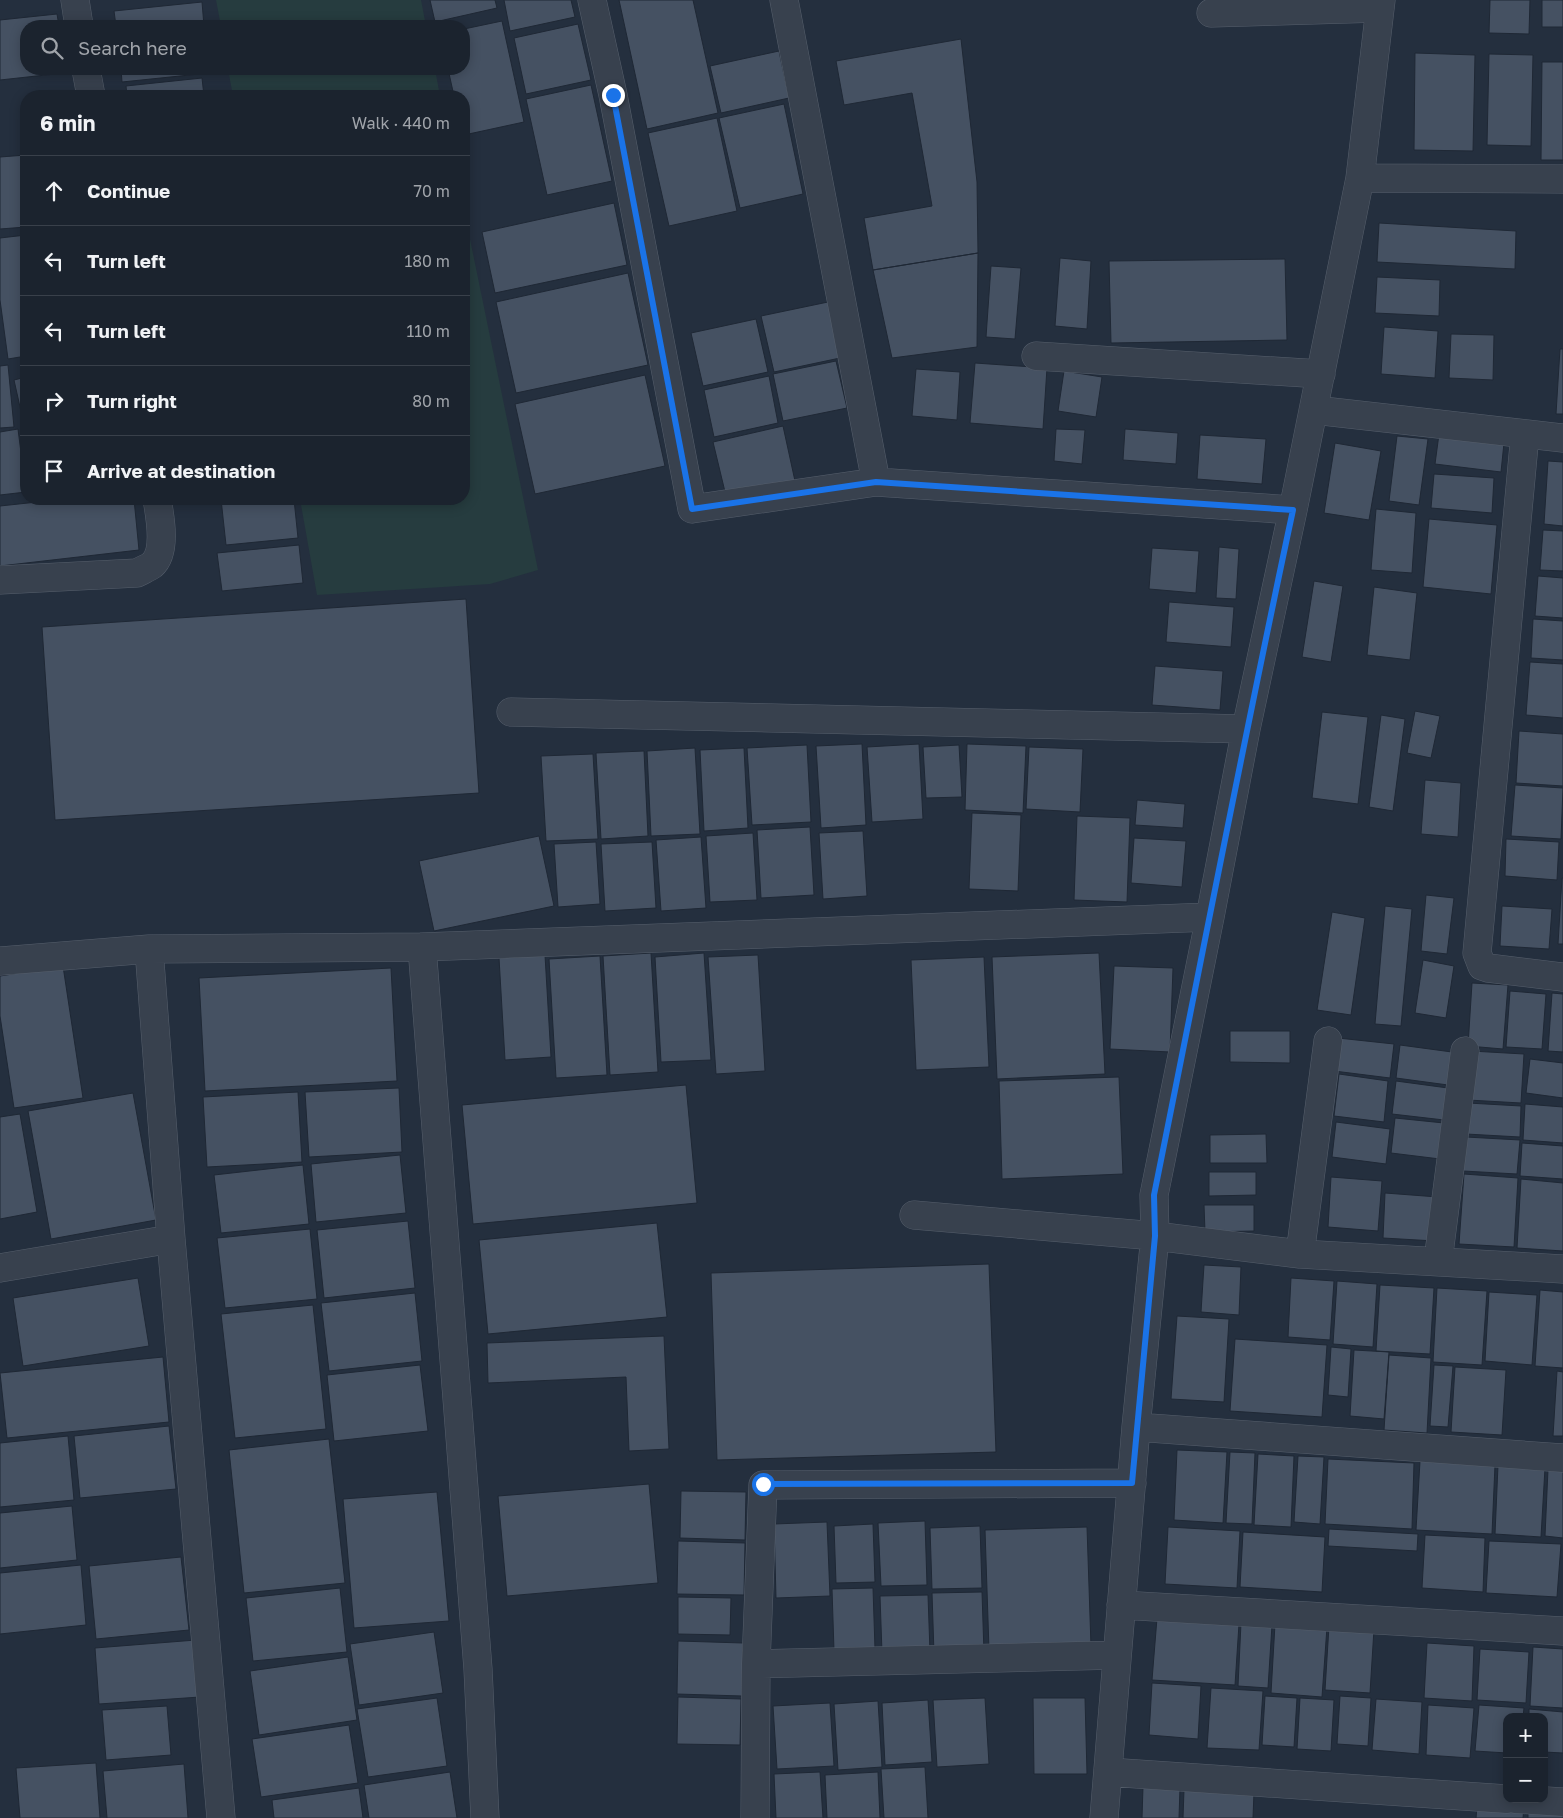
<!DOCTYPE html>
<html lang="en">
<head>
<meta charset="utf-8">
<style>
  body { margin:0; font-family:"Golos Text",sans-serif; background:#242b36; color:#f1f3f6 }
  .controls { position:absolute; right:15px; bottom:15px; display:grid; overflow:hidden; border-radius:10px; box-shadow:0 2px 12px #0003 }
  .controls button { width:45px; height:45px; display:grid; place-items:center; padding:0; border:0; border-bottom:1px solid #39404a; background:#1b232e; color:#f1f3f6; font:25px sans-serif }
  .stop { position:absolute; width:15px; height:15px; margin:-11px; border:4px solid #1a73e8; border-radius:50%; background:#fff }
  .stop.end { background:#1a73e8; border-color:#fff; box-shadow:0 1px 5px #0008 }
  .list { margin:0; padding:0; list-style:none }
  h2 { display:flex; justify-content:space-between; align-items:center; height:65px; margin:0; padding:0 20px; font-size:21px }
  h2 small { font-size:16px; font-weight:400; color:#a0a4aa }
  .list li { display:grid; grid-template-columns:32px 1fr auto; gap:15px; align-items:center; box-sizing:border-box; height:70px; padding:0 20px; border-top:1px solid #39404a }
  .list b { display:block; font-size:19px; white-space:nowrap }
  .list em { font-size:16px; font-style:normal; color:#a0a4aa }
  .icon { flex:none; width:28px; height:28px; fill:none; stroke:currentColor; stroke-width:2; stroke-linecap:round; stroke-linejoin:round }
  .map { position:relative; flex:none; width:1563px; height:1818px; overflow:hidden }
  .search { position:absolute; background:#1b232e; box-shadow:0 2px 12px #0003; left:20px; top:20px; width:450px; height:55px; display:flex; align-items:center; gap:12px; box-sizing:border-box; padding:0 18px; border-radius:20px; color:#a0a4aa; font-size:19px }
  .panel { position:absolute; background:#1b232e; box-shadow:0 2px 12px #0003; left:20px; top:90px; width:450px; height:415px; border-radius:20px }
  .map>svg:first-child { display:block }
  .green { fill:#263c3f }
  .building { fill:#455162; stroke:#1f2835 }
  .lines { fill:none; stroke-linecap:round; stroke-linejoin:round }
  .minor-casing { stroke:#565f6c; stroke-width:29 }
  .minor { stroke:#38414e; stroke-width:28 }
  .route { stroke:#1a73e8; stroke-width:6 }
</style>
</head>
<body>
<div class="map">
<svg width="1563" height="1818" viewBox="0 0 1563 1818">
  <rect width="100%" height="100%" fill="#242f3e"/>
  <path class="green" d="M216 0H421L426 26H221Z
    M228 69H435L440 96H233Z
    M464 210 538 570 490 584 317 595 300 499H464Z"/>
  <path class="building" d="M430 0H495L497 8 435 22Z
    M504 0H571L575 17 510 31Z
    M619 0H693L718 113 647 129Z
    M1490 0H1530L1529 34 1489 33Z
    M1542 0H1563V27H1542Z
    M202 2 204 26H116L114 11Z
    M57 14 59 26H26V69H63L64 73 0 80V20Z
    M502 21 524 122 464 135V96H454L448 69H464V29Z
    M578 24 591 80 526 94 514 38Z
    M961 39 977 182 978 253 873 270 864 218 932 206 912 93 844 105 836 61Z
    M779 51 789 98 721 113 710 66Z
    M1415 53 1475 55 1473 151 1414 150Z
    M1489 54 1533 55 1531 146 1487 145Z
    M1542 62H1563V160H1541Z
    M121 69H209V73L122 82Z
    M202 78 204 96H127L126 86Z
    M591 85 612 181 547 195 526 99Z
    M784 104 803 194 740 208 719 118Z
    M717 118 737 211 669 226 648 133Z
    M26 155V227L0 229V157Z
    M614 203 627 265 495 293 482 232Z
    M1379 223 1516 231 1515 269 1377 262Z
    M26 235V356L8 359 0 300V238Z
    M978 253 977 347 892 358 873 270Z
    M1060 258 1091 261 1087 329 1055 326Z
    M1285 259 1287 340 1111 343 1109 261Z
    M991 266 1021 268 1015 339 986 337Z
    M628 273 648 365 516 393 496 302Z
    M1377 277 1440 280 1439 316 1375 313Z
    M828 302 840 358 774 372 761 316Z
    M756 319 768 372 703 386 691 333Z
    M1384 327 1438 331 1435 378 1381 374Z
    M1451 334 1494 335 1493 380 1449 378Z
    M1560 349H1563V414H1556Z
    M836 361 847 408 783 421 773 374Z
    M975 363 1047 368 1043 429 970 423Z
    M8 365 14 427 0 428V366Z
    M916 369 960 372 957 420 912 416Z
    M1064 371 1102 377 1096 417 1058 411Z
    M645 375 665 466 535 494 515 404Z
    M769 376 778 423 714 437 704 390Z
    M26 377V434L14 380Z
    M783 426 795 481 726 496 713 442Z
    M18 429 26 492 0 495V432Z
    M1056 429 1085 430 1082 464 1054 461Z
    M1125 429 1178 433 1176 464 1123 460Z
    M1439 434 1504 443 1501 472 1435 464Z
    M1200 435 1266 439 1262 484 1197 479Z
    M1397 436 1428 439 1419 505 1389 501Z
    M1335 443 1381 451 1369 520 1324 513Z
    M1548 461 1563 462V526L1544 524Z
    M1434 474 1494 478 1492 513 1431 508Z
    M65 499H134L139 550 0 566V506Z
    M221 499H294L298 538 226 545Z
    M1376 509 1416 513 1412 573 1371 570Z
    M1429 519 1497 525 1491 594 1423 587Z
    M1543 530 1563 531V571L1540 570Z
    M299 545 303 583 222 591 217 553Z
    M1219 547 1239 549 1236 599 1216 598Z
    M1152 548 1199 551 1196 593 1149 589Z
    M1538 576 1563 578V618L1535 616Z
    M1314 581 1343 586 1331 662 1302 657Z
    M1374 587 1417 593 1410 660 1367 655Z
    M466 599 479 793 55 820 42 627Z
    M1169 602 1234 607 1231 647 1166 642Z
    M1533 619 1563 621V660L1531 658Z
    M1530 662 1563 664V718L1526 715Z
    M1155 666 1223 671 1220 710 1152 705Z
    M1415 711 1440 716 1431 758 1407 753Z
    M1322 712 1368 717 1358 804 1312 798Z
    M1381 715 1405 719 1393 811 1369 807Z
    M1519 731 1563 734V786L1516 783Z
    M862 744 866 825 821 828 816 746Z
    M919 744 923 819 872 822 867 747Z
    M967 744 1026 746 1023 813 965 810Z
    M807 745 811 822 752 825 747 748Z
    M959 745 962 797 926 798 923 747Z
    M1029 747 1083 749 1080 812 1026 809Z
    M695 748 700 834 651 836 647 751Z
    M744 748 748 828 704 831 700 750Z
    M644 751 648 836 601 839 596 753Z
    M593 754 598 839 546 841 541 756Z
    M1425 780 1461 783 1458 837 1421 834Z
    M1515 785 1563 788 1561 839 1511 836Z
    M1137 800 1185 804 1183 828 1135 825Z
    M972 813 1021 815 1018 891 969 889Z
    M1077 816 1130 818 1127 902 1074 900Z
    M810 827 814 895 761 898 757 830Z
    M863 831 867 896 823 899 819 833Z
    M753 833 757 900 710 902 706 836Z
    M539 836 554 906 434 931 419 861Z
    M701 837 706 908 661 911 656 840Z
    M1134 838 1186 841 1182 887 1131 883Z
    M1506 839 1559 842 1557 880 1505 876Z
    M596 842 600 904 558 907 554 844Z
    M652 842 656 908 605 911 601 844Z
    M1562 878H1563V944H1558Z
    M1426 895 1454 898 1447 954 1421 951Z
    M1385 906 1412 909 1401 1026 1375 1024Z
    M1502 906 1552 909 1549 949 1500 946Z
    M1332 912 1365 918 1351 1015 1317 1010Z
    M651 953 658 1072 610 1075 603 956Z
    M704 953 711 1060 661 1062 655 957Z
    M1099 953 1105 1074 997 1079 992 957Z
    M545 955 551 1057 505 1060 499 958Z
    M758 955 765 1071 716 1074 708 957Z
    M600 956 607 1075 556 1078 549 959Z
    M984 957 989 1067 916 1070 911 960Z
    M1423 960 1454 966 1446 1018 1415 1013Z
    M63 966 83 1098 14 1108 0 1016V976Z
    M1114 966 1173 968 1170 1052 1110 1049Z
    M391 968 397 1081 205 1091 199 978Z
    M1472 983 1508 985 1503 1049 1468 1046Z
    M1510 991 1546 994 1542 1049 1506 1047Z
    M1552 993 1563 994V1052L1548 1051Z
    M1230 1031H1290V1063L1230 1062Z
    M1338 1038 1394 1044 1390 1078 1334 1071Z
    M1400 1045 1452 1052 1448 1085 1396 1078Z
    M1471 1051 1524 1054 1521 1103 1468 1100Z
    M1530 1059 1563 1063V1098L1526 1093Z
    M1339 1074 1388 1081 1384 1122 1334 1116Z
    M1119 1077 1123 1174 1002 1179 999 1081Z
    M1396 1081 1448 1088 1444 1120 1392 1114Z
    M686 1085 697 1203 473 1224 462 1105Z
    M399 1088 402 1152 309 1157 305 1092Z
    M298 1092 302 1162 207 1167 203 1097Z
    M133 1093 156 1220 51 1239 28 1111Z
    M1468 1103 1521 1106 1520 1137 1466 1134Z
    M1525 1104 1563 1107V1143L1523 1140Z
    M20 1114 37 1212 0 1219V1117Z
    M1395 1118 1444 1123 1440 1159 1391 1153Z
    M1336 1122 1390 1129 1386 1164 1332 1157Z
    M1266 1134 1267 1163H1210V1135Z
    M1466 1137 1520 1140 1517 1174 1463 1171Z
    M1522 1143 1563 1146V1179L1520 1176Z
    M400 1155 406 1213 316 1222 311 1164Z
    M303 1165 309 1224 221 1233 214 1175Z
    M1209 1172H1256V1195L1209 1196Z
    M1464 1174 1518 1178 1514 1247 1459 1244Z
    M1331 1177 1382 1181 1378 1231 1328 1227Z
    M1521 1179 1563 1183V1251L1517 1248Z
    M1385 1193 1438 1197 1435 1241 1383 1238Z
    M1204 1205H1254V1231L1205 1232Z
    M408 1221 415 1288 324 1298 317 1230Z
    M657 1223 667 1317 488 1334 479 1240Z
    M310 1229 317 1299 225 1308 217 1238Z
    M989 1264 996 1452 717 1460 711 1273Z
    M1204 1265 1241 1267 1239 1315 1201 1312Z
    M138 1278 149 1346 23 1366 13 1298Z
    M1291 1278 1334 1281 1330 1340 1288 1337Z
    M1337 1281 1377 1284 1373 1347 1333 1344Z
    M1380 1285 1434 1288 1430 1354 1376 1351Z
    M1437 1288 1487 1291 1482 1365 1433 1362Z
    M1540 1290 1563 1292V1368L1535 1366Z
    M1489 1292 1537 1295 1532 1365 1485 1361Z
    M415 1293 422 1361 329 1371 321 1303Z
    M313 1305 326 1429 235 1438 221 1314Z
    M1177 1316 1229 1319 1224 1402 1171 1399Z
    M664 1336 669 1449 629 1451 626 1377 488 1383 487 1343Z
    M1235 1339 1327 1345 1322 1417 1230 1411Z
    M1331 1347 1351 1349 1348 1397 1328 1395Z
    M1354 1350 1389 1352 1384 1419 1350 1416Z
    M1389 1355 1431 1358 1427 1433 1384 1430Z
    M163 1357 169 1422 7 1438 0 1373Z
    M420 1365 428 1431 334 1441 327 1375Z
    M1434 1365 1453 1366 1448 1427 1430 1426Z
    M1455 1367 1506 1370 1502 1435 1451 1432Z
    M1557 1371 1563 1372V1436H1553Z
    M169 1426 176 1489 80 1498 74 1436Z
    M68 1436 74 1500 0 1507V1443Z
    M329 1439 345 1583 244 1593 229 1450Z
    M1177 1450 1227 1452 1223 1523 1174 1520Z
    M1230 1452 1255 1453 1252 1524 1226 1523Z
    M1258 1454 1294 1456 1291 1527 1254 1525Z
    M1298 1456 1324 1457 1320 1524 1294 1522Z
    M1328 1459 1414 1463 1412 1529 1325 1524Z
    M1420 1461 1495 1465 1492 1534 1416 1530Z
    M1498 1465 1545 1468 1541 1537 1495 1534Z
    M1548 1469H1563V1538L1545 1536Z
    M649 1484 658 1583 507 1596 498 1496Z
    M681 1491 746 1492 745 1540 680 1538Z
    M437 1492 449 1621 354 1628 343 1499Z
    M72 1506 77 1560 0 1568V1513Z
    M925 1521 927 1585 881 1586 878 1523Z
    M827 1522 830 1596 776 1598 774 1524Z
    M873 1524 875 1582 836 1583 834 1526Z
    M980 1526 982 1588 932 1589 930 1528Z
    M1087 1527 1091 1646 989 1650 985 1530Z
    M1168 1527 1240 1531 1237 1588 1165 1584Z
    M1329 1529 1418 1534 1417 1551 1328 1546Z
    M1243 1532 1325 1537 1322 1592 1240 1587Z
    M1425 1535 1485 1538 1483 1592 1422 1588Z
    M678 1541 745 1543 744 1595 677 1594Z
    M1489 1541 1561 1544 1557 1597 1486 1593Z
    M181 1557 189 1630 96 1639 89 1566Z
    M81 1565 86 1625 0 1634V1573Z
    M340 1588 347 1652 253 1661 246 1598Z
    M873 1588 875 1649 834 1651 832 1589Z
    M982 1592 984 1653 934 1654 932 1593Z
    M928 1595 930 1652 882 1653 880 1596Z
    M678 1597 731 1598 730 1635 678 1634Z
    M1157 1618 1239 1624 1235 1685 1152 1680Z
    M1241 1623 1272 1625 1268 1688 1238 1686Z
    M1275 1624 1327 1627 1322 1697 1271 1693Z
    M1329 1626 1374 1629 1370 1693 1325 1690Z
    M434 1632 443 1693 359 1705 350 1644Z
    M196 1640 200 1697 99 1704 95 1648Z
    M678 1641 743 1643 742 1696 677 1694Z
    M1427 1643 1474 1646 1472 1701 1424 1698Z
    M1533 1647 1563 1649V1708L1530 1706Z
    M1480 1649 1529 1652 1526 1703 1477 1700Z
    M348 1657 357 1720 259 1735 250 1671Z
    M1152 1683 1201 1686 1198 1739 1149 1735Z
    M1211 1688 1263 1691 1259 1750 1207 1748Z
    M1265 1696 1297 1698 1294 1747 1262 1745Z
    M1340 1696 1371 1698 1368 1746 1337 1744Z
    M678 1697 741 1699 740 1745 677 1744Z
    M437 1698 447 1766 368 1777 357 1709Z
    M985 1698 989 1764 937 1767 933 1700Z
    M1033 1698H1085L1087 1774H1034Z
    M1300 1698 1334 1700 1331 1751 1297 1749Z
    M1376 1699 1422 1702 1419 1754 1372 1750Z
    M928 1700 932 1762 885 1765 882 1703Z
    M878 1701 882 1767 838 1770 834 1704Z
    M830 1703 834 1766 777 1769 773 1706Z
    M1428 1705 1474 1708 1470 1758 1426 1755Z
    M1479 1705 1524 1708 1523 1717H1507V1753L1475 1751Z
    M167 1706 171 1755 106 1760 102 1710Z
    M1529 1709 1563 1712V1753L1544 1752V1717H1529Z
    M349 1725 358 1783 261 1797 252 1739Z
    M96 1763 100 1818H20L16 1768Z
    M184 1764 188 1818H107L103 1771Z
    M925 1767 928 1818H884L881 1769Z
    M450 1772 457 1818H369L364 1785Z
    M820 1772 823 1818H776L774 1774Z
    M878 1772 880 1818H827L825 1775Z
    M1143 1786 1180 1788 1179 1818H1142Z
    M359 1788 363 1818H274L272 1800Z
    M1184 1789 1254 1792 1253 1818H1183Z
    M1477 1807H1524L1523 1818H1476Z
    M1528 1811H1563V1818H1528Z"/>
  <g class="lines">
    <defs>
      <path id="minor" d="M75 0 79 26
        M592 0 613 95 692 509 876 482
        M784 0 876 482 1293 510
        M1211 13 1380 8
        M86 69 91 96
        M1360 178 1563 179
        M1036 356 1321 374
        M1314 410 1563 438
        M1525 434 1477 953 1482 966 1488 968 1563 977
        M0 580 137 573C142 570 148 568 152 565 167 552 160 516 157 499
        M511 712 1246 729
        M422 947 478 1669 485 1818
        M149 949 171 1239 221 1818
        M0 961 149 949 422 947 1210 917
        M914 1215 1155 1236 1300 1254 1563 1269
        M1300 1254 1328 1041
        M1438 1261 1465 1051
        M0 1268 171 1239
        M1136 1427 1563 1458
        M1121 1605 1563 1631
        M756 1664 763 1485 1132 1483
        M1108 1772 1507 1799
        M1515 1799 1563 1802
        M755 1818 756 1664 1117 1655
        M1104 1818 1136 1427 1155 1236 1154 1195 1210 917 1246 729 1293 510 1360 178 1381 0"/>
    </defs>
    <use href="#minor" class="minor-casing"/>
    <use href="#minor" class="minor"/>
  </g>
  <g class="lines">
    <path class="route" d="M613 95 692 509 876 482 1293 510C1244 738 1200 967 1154 1195L1155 1236 1132 1483 763 1484"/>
  </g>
</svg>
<div class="controls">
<button>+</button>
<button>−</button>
</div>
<div class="stop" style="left:763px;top:1484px"></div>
<div class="stop end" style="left:613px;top:95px"></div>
<div class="search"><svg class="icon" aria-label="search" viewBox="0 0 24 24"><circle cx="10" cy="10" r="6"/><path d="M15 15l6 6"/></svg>Search here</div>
<section class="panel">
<h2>6 min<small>Walk · 440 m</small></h2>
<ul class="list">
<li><svg class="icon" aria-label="ahead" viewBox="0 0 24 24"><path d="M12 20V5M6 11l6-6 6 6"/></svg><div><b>Continue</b></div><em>70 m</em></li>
<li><svg class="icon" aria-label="left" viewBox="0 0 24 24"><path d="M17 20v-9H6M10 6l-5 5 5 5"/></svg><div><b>Turn left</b></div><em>180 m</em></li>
<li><svg class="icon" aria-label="left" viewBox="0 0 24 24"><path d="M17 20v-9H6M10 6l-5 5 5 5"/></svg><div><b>Turn left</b></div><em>110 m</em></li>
<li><svg class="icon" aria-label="right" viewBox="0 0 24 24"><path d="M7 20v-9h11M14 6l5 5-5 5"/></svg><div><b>Turn right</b></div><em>80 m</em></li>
<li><svg class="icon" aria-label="arrive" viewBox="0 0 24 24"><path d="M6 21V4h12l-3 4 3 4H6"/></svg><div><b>Arrive at destination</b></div></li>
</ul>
</section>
</div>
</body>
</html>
